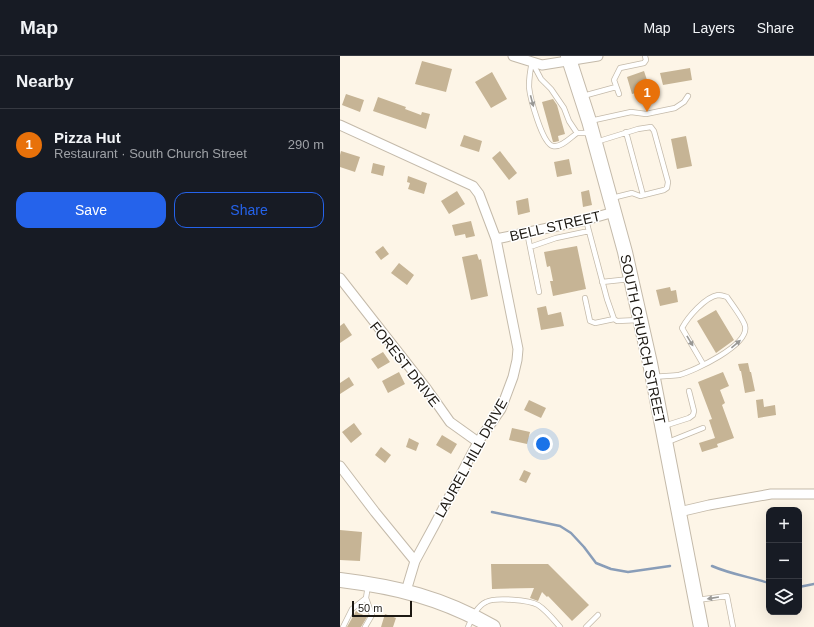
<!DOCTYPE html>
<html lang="en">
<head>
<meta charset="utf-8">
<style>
  body { margin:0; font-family:Helvetica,sans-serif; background:#242831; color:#f1f3f6 }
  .controls { position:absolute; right:12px; bottom:12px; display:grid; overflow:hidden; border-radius:8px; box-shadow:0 4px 16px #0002 }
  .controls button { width:36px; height:36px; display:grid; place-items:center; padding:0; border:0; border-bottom:1px solid #363941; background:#171b24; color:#f1f3f6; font:20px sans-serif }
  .scale { position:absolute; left:12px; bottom:10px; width:60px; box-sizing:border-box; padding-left:4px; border:2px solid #1d1913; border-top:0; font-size:11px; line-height:14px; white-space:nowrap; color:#1d1913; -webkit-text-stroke:3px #fff; paint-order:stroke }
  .you { position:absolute; left:203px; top:388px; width:14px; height:14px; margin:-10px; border:3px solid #fff; border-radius:50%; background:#1a73e8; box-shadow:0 0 0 6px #1a73e833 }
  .badge { display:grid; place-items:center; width:26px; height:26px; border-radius:50%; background:#2563eb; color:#fff; font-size:13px; font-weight:700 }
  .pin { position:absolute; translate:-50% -33px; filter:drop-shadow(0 1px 2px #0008) }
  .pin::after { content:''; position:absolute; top:21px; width:14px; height:12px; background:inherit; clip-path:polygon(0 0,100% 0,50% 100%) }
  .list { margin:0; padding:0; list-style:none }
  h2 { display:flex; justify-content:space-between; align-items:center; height:52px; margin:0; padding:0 16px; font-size:17px }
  h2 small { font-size:13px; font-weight:400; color:#9ea1a6 }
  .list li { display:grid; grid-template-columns:26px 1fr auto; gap:12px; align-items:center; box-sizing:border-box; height:72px; padding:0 16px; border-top:1px solid #363941 }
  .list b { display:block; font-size:15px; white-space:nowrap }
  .list p { margin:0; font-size:13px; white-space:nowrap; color:#9ea1a6 }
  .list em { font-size:13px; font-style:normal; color:#9ea1a6 }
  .actions { display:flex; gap:8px; padding:12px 16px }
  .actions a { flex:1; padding:9px 0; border:1px solid #2563eb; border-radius:12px; text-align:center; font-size:14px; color:#2563eb }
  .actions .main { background:#2563eb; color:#fff }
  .icon { flex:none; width:22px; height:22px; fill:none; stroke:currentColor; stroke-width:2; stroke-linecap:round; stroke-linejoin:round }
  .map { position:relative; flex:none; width:474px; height:571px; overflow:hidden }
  header { display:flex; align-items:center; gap:24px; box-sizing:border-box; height:56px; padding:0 20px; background:#171b24; border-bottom:1px solid #363941 }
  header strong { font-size:19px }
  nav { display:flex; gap:22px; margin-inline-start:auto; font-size:14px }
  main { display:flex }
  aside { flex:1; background:#171b24 }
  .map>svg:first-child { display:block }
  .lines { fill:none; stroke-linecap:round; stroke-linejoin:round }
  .stream { stroke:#899db8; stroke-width:2.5 }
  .building { fill:#c6b495 }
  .service-casing { stroke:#c4baaa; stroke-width:6 }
  .minor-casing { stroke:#c4baaa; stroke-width:11 }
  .primary-casing { stroke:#c4baaa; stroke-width:16 }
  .service { stroke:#fff; stroke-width:4.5 }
  .minor { stroke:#fff; stroke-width:9 }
  .primary { stroke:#fff; stroke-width:14 }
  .oneway { fill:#999895 }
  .labels { text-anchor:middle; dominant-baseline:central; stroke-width:3; stroke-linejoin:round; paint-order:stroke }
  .street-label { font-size:14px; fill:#1d1913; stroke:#fff }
</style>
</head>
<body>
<header>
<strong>Map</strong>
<nav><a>Map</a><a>Layers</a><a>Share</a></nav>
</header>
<main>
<aside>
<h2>Nearby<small></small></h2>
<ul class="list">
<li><span class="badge" style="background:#e8710a">1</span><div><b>Pizza Hut</b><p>Restaurant · South Church Street</p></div><em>290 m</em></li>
</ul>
<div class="actions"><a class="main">Save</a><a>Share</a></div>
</aside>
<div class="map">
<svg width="474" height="571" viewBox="0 0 474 571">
  <rect width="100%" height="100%" fill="#fdf5e7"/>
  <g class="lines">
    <path class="stream" d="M152 456 220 470 231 477 244 491 256 507 271 513 288 516 330 510
      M372 510C390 518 410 521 429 527
      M459 531 474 528"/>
  </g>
  <path class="building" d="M82 5 112 13 106 36 75 28Z
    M350 12 352 24 323 29 320 17Z
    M304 15 310 33 292 38 287 21Z
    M152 16 167 43 151 52 135 26Z
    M6 38 24 44 20 56 2 49Z
    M38 41 66 51 65 53 81 59 82 56 90 58 86 73 33 55Z
    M213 43 217 49 225 78 218 80 219 85 215 86H213L202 46Z
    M124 79 142 85 139 96 120 90Z
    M346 80 352 110 337 113 331 83Z
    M1 95 20 101 15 116 0 111V99Z
    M160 95 177 117 169 124 152 102Z
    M229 103 232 118 217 121 214 106Z
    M33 107 45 110 43 120 31 117Z
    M68 120 87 127 84 138 68 133 70 127 67 126Z
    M249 134 252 149 243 151 241 136Z
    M117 135 125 148 109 158 101 145Z
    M188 142 190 156 178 159 176 145Z
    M131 165 135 180 126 182 125 178 115 180 112 169Z
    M43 190 49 198 41 204 35 196Z
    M237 190 246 233 213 240 210 225H213L210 210 207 211 204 196Z
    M137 198 139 204 141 203 148 240 131 244 122 201Z
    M59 207 74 219 67 229 51 217Z
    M330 231 331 235 336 234 338 246 320 250 316 234Z
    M206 250 208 259 221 256 224 270 201 274 197 252Z
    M376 254 394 284 376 297 357 265Z
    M4 267 12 279 0 287V270Z
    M43 296 50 306 38 313 31 303Z
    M408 307 410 316H411L415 335 405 337 401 315H400L398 308Z
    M59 316 65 328 48 337 42 325Z
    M383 316 389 330 380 334 385 347 382 349 394 382 377 388 378 391 362 396 359 387 375 382 369 364 372 363 358 326Z
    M9 321 14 329 0 338V327Z
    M423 343 424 351 435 349 436 359 418 362 416 344Z
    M189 344 206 352 201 362 184 354Z
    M14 367 22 378 11 387 2 376Z
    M172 372 190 376 187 388 169 384Z
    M102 379 117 388 111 398 96 389Z
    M69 382 79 387 76 395 66 391Z
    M41 391 51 399 45 407 35 399Z
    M184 414 191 417 186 427 179 424Z
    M0 474 22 476 20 505 0 504Z
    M151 508H208L249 549 232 565 208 540 207 541 202 536 198 545 190 542 194 532 152 533Z
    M16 555 27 561 21 571H7Z
    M45 558 56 562 53 571H41Z"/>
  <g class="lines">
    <defs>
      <path id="service" d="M192 6C190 15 189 22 189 31 190 41 202 88 213 90 221 92 230 82 237 77
        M192 6 201 23 211 33 224 52 229 65 237 77H251
        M279 38 274 24 280 12 304 7 306 4 305 0
        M243 40 276 31
        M250 65 291 56 306 58 335 52 344 46 348 40
        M286 76 303 139
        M256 86 298 73 311 71 314 75 328 126 327 132 324 134 300 140 292 137 272 142
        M246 164 267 243 274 263 277 265 299 264
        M187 176 199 236
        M190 191 216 182 249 175
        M262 226 290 223
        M245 242 250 265 255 267 274 263
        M314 321C322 320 331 320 339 319 354 315 410 289 405 270 404 264 391 247 387 241 384 240 381 239 378 239 365 241 348 261 342 272L363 308
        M324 370 349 362 353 359 354 355 349 335
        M328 386 363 372
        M357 544 387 540 393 571
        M3 571 12 553 26 542
        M25 571 32 559 26 542 28 529
        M128 571C132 562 137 550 146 546 155 541 189 544 198 549 206 554 214 564 220 571
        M246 571 258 559"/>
      <path id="minor" d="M173 0 202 9 258 0
        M0 69 133 130 139 138 156 183 178 293 177 304 173 321 161 353 138 386 94 470 75 505 66 535
        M156 183 246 164 274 156
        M0 222 86 332 110 366 138 386
        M0 410 35 456 75 505
        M339 456 369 449 431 438H474"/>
      <path id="primary" d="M228 0 249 65 285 196 310 307 361 571
        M0 524C57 531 102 542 153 571"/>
    </defs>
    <use href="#service" class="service-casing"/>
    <use href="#minor" class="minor-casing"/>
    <use href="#primary" class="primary-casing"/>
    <use href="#service" class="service"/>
    <use href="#minor" class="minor"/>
    <use href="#primary" class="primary"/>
  </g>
  <defs><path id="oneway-solid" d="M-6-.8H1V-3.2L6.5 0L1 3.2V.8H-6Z"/></defs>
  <g class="oneway">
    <use href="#oneway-solid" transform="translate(192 45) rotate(75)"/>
    <use href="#oneway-solid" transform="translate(350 285) rotate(59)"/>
    <use href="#oneway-solid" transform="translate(396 288) rotate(-40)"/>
    <use href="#oneway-solid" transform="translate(373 542) rotate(171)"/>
  </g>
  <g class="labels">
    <g class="street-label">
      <text transform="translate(215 170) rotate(-13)">BELL STREET</text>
      <text transform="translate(303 283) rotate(78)">SOUTH CHURCH STREET</text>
      <text transform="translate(65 308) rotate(52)">FOREST DRIVE</text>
      <text transform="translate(131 402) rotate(-61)">LAUREL HILL DRIVE</text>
    </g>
  </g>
</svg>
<div class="controls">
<button>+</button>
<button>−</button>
<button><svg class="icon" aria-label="layers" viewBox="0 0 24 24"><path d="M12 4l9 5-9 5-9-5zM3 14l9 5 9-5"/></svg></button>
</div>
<div class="scale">50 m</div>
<div class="you"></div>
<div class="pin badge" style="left:307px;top:56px;background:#e8710a">1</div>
</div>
</main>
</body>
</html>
